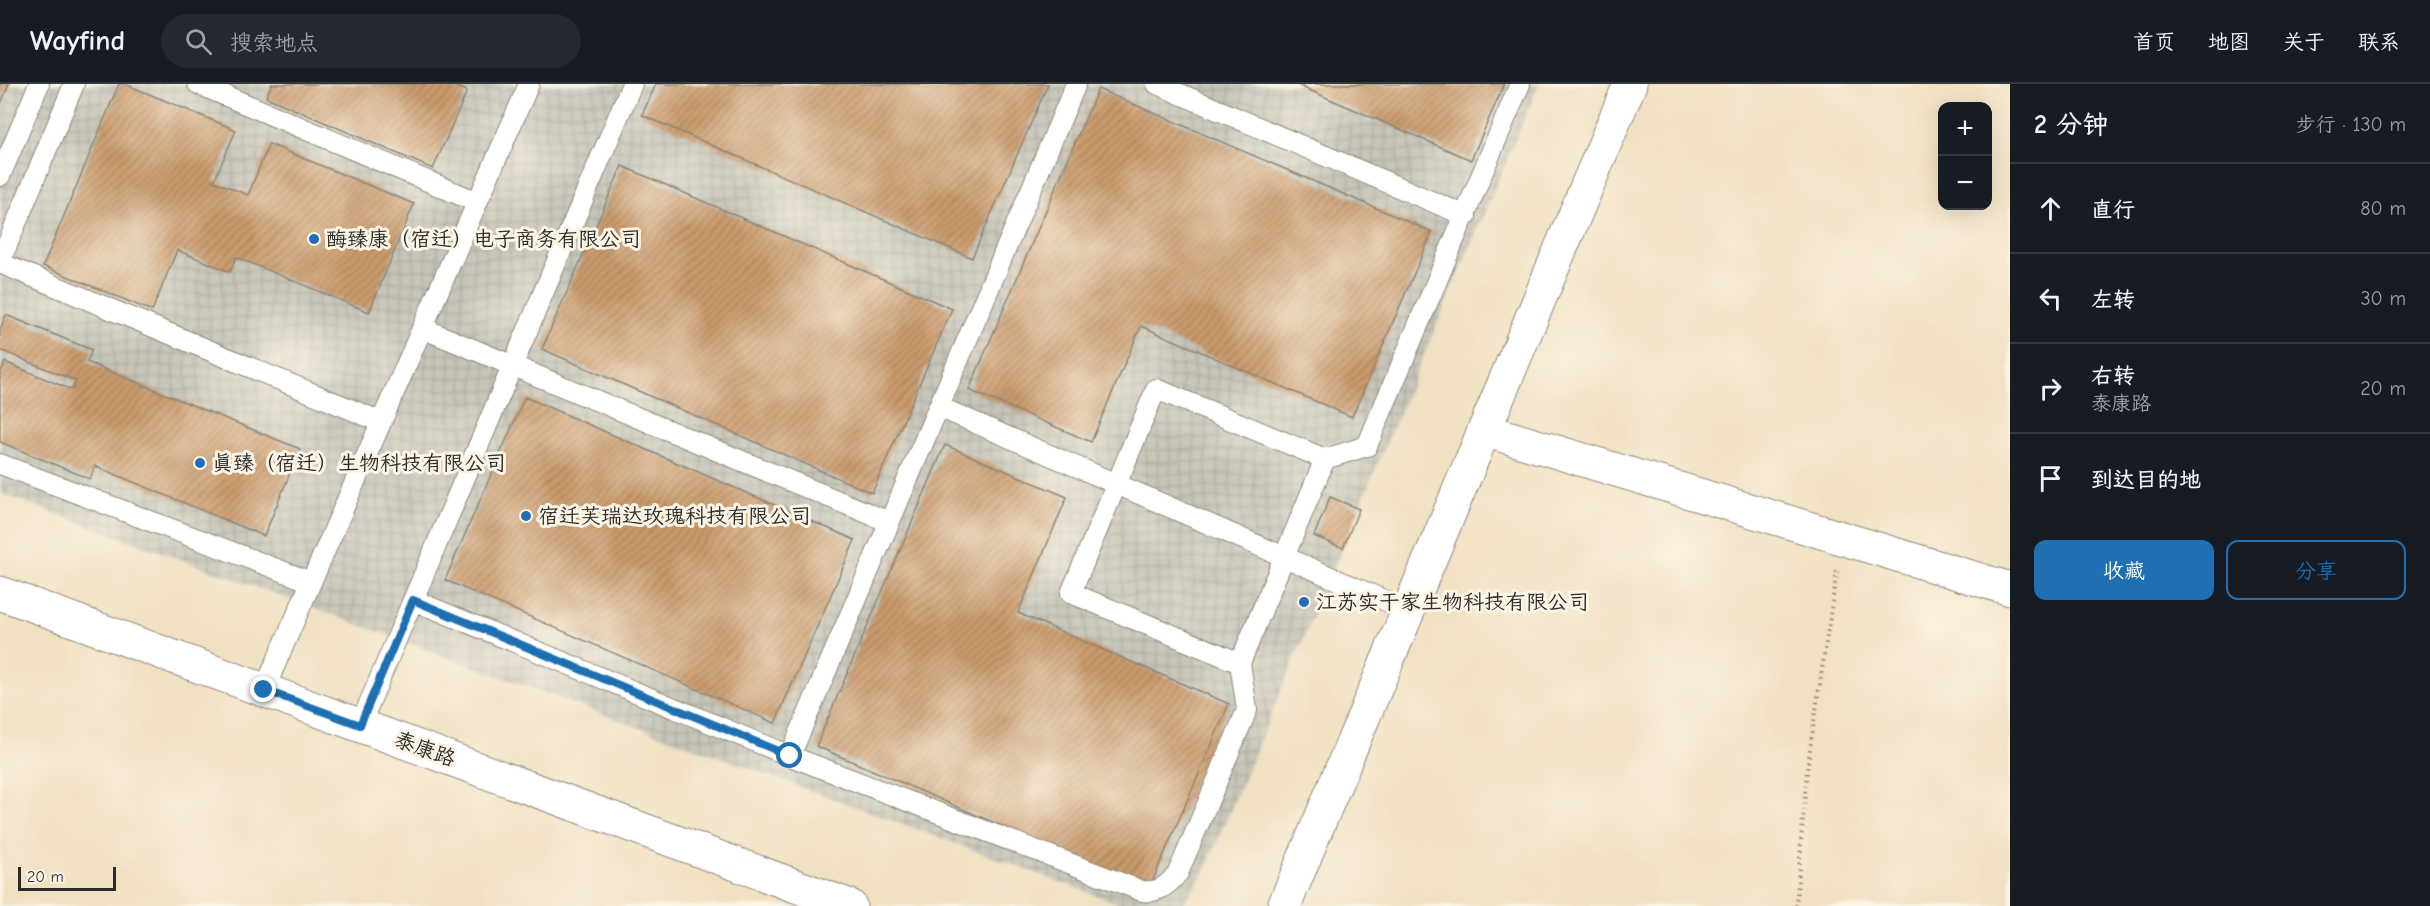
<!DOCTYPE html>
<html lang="zh">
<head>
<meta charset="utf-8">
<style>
  body { margin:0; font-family:"Comic Neue","LXGW WenKai TC",sans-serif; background:#242831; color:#f1f3f6 }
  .controls { position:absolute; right:18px; top:18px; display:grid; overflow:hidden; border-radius:12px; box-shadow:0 6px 24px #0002 }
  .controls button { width:54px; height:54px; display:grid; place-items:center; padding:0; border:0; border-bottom:2px solid #363941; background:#171b24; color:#f1f3f6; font:30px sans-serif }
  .scale { position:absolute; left:18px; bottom:15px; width:98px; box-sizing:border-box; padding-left:6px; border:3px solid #2b2b2b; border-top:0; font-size:16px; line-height:21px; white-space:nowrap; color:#2b2b2b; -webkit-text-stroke:4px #fcf5e5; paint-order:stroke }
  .stop { position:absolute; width:18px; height:18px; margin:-14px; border:4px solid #1f6fb2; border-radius:50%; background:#fff }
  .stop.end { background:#1f6fb2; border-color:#fff; box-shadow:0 2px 6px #0008 }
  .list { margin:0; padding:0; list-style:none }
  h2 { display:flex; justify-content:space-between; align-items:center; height:78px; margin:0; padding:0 24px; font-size:26px }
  h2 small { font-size:20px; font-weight:400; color:#9ea1a6 }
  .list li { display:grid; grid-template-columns:39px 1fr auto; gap:18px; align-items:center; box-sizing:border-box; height:90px; padding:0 24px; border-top:2px solid #363941 }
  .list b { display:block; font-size:22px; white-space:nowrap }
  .list p { margin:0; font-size:20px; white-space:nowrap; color:#9ea1a6 }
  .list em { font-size:20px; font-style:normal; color:#9ea1a6 }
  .actions { display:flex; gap:12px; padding:18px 24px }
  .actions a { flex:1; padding:14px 0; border:2px solid #1f6fb2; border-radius:12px; text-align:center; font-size:21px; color:#1f6fb2 }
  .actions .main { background:#1f6fb2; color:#fff }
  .icon { flex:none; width:33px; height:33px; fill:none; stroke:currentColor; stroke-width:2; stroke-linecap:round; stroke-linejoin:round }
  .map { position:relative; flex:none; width:2010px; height:822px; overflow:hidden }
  header { display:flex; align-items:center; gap:36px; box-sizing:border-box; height:84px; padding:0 30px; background:#171b24; border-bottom:2px solid #363941 }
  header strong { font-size:28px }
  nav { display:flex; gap:33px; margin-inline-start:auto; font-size:21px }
  .search { width:420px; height:54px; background:#242831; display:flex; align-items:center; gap:15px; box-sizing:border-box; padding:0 21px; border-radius:33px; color:#9ea1a6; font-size:22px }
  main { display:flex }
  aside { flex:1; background:#171b24 }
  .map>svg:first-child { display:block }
  .industrial { fill:url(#industrial-grid) }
  .building { fill:url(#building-hatch) }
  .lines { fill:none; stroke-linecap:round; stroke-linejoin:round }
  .service-casing { stroke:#8e8677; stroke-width:22 }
  .tertiary-casing { stroke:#8e8677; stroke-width:35 }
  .path { stroke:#8e8677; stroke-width:4; stroke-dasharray:1.5 4.5; stroke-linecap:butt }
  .service { stroke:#fff; stroke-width:20 }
  .tertiary { stroke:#fff; stroke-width:33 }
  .route { stroke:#1f6fb2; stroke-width:8 }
  .poi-dot { fill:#1f6fb2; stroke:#fcf5e5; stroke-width:2 }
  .labels { text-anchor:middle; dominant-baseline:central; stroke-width:6; stroke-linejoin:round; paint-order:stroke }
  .poi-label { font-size:21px; fill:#2b2b2b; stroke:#fcf5e5; text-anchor:start }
  .street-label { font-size:21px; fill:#2b2b2b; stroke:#fcf5e5 }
</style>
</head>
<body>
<header>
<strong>Wayfind</strong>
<div class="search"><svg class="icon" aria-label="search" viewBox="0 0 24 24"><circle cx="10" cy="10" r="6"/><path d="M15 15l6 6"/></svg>搜索地点</div>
<nav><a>首页</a><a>地图</a><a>关于</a><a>联系</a></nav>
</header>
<main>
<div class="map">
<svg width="2010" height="822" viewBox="0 0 2010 822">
  <defs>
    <pattern id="industrial-grid" width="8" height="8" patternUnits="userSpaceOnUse" patternTransform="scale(1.5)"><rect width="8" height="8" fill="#c6c5b8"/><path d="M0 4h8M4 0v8" fill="none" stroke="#aaa99e"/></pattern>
    <pattern id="building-hatch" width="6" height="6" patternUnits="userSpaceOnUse" patternTransform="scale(1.5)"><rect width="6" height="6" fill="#cb9b6d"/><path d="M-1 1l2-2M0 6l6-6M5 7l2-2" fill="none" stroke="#a57f5a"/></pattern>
  </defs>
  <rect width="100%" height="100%" fill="#fcf5e5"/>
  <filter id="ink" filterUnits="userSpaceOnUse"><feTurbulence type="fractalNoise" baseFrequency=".0167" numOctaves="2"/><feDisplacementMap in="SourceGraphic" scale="12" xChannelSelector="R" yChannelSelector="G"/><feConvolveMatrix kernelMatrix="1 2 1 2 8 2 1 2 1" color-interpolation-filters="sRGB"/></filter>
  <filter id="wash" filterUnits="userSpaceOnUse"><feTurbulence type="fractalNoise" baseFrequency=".008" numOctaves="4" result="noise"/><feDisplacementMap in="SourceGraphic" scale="24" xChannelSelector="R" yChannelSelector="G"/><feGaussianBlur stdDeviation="1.35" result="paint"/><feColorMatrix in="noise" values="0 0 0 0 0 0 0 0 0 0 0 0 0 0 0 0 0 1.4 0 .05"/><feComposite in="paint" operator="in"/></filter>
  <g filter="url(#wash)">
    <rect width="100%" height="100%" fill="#f1e1c3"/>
    <path class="industrial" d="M0 0H1539L1205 786 1184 819 1175 822H1129L1120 820 0 409Z"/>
    <g id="blocks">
      <path class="building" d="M0 0H9L0 22Z
        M119 0H125L236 46 214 97 248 111 269 60 414 120 369 228 236 173 230 188 177 166 152 227 43 182Z
        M272 0H450L467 7 433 85 266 13Z
        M656 0H1048L972 174 642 31Z
        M1295 0H1504L1471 76Z
        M1098 5 1432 148 1352 333 1141 242 1091 358 969 306Z
        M622 82 952 225 872 409 542 265Z
        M6 231 92 266 87 278 300 365 264 452 95 382 90 395 0 358V290L5 278 72 306 76 297 0 266V246Z
        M525 313 855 456 775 639 445 496Z
        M945 361 1067 413 1018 529 1229 620 1149 805 816 662Z
        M1330 413 1359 425 1343 464 1314 452Z"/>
    </g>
  </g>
  <g filter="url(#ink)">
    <use href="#blocks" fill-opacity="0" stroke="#8e8677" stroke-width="1.5"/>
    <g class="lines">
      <defs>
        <path id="service" d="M198 0 477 118
          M1157 0 1466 132
          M0 92 39 0
          M0 178 74 0
          M0 179 381 338
          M422 244 889 438
          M1156 305 1325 375 1240 579 1071 509Z
          M939 323 1409 527
          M1325 375 1367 362 1520 0
          M0 380 311 498
          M413 516 790 672 1142 807C1159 809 1167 802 1178 789L1247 626 1240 579
          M264 606 529 0
          M360 641 632 0
          M790 672 1076 0"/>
        <path id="tertiary" d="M1484 346 2010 505
          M0 509 850 822
          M1284 822 1630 0"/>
      </defs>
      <use href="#service" class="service-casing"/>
      <use href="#tertiary" class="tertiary-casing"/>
      <path class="path" d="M1796 822 1807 685 1837 486"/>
      <use href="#service" class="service"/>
      <use href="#tertiary" class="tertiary"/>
    </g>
  </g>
  <g class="lines" filter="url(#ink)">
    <path class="route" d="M264 606 360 641 413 516 790 672"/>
  </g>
  <g class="poi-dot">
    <circle cx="314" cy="155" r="6"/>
    <circle cx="200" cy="379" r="6"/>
    <circle cx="526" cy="432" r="6"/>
    <circle cx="1304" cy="518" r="6"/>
  </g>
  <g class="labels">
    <g class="poi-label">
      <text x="326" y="155">酶臻康（宿迁）电子商务有限公司</text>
      <text x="212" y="379">真臻（宿迁）生物科技有限公司</text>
      <text x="538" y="432">宿迁芙瑞达玫瑰科技有限公司</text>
      <text x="1316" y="518">江苏实干家生物科技有限公司</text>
    </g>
    <g class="street-label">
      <text transform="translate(425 665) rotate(20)">泰康路</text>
    </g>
  </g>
</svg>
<div class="controls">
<button>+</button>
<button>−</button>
</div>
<div class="scale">20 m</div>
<div class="stop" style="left:790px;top:672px"></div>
<div class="stop end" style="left:264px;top:606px"></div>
</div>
<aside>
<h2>2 分钟<small>步行 · 130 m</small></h2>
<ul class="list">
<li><svg class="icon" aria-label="ahead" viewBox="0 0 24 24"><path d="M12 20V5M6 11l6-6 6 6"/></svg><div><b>直行</b></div><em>80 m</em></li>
<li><svg class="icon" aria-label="left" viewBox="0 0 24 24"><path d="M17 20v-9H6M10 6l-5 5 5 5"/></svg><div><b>左转</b></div><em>30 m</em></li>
<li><svg class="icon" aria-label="right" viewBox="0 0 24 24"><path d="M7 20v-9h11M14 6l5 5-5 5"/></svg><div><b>右转</b><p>泰康路</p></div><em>20 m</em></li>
<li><svg class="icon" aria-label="arrive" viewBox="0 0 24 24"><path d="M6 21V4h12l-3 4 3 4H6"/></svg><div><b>到达目的地</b></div></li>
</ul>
<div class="actions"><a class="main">收藏</a><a>分享</a></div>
</aside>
</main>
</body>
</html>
